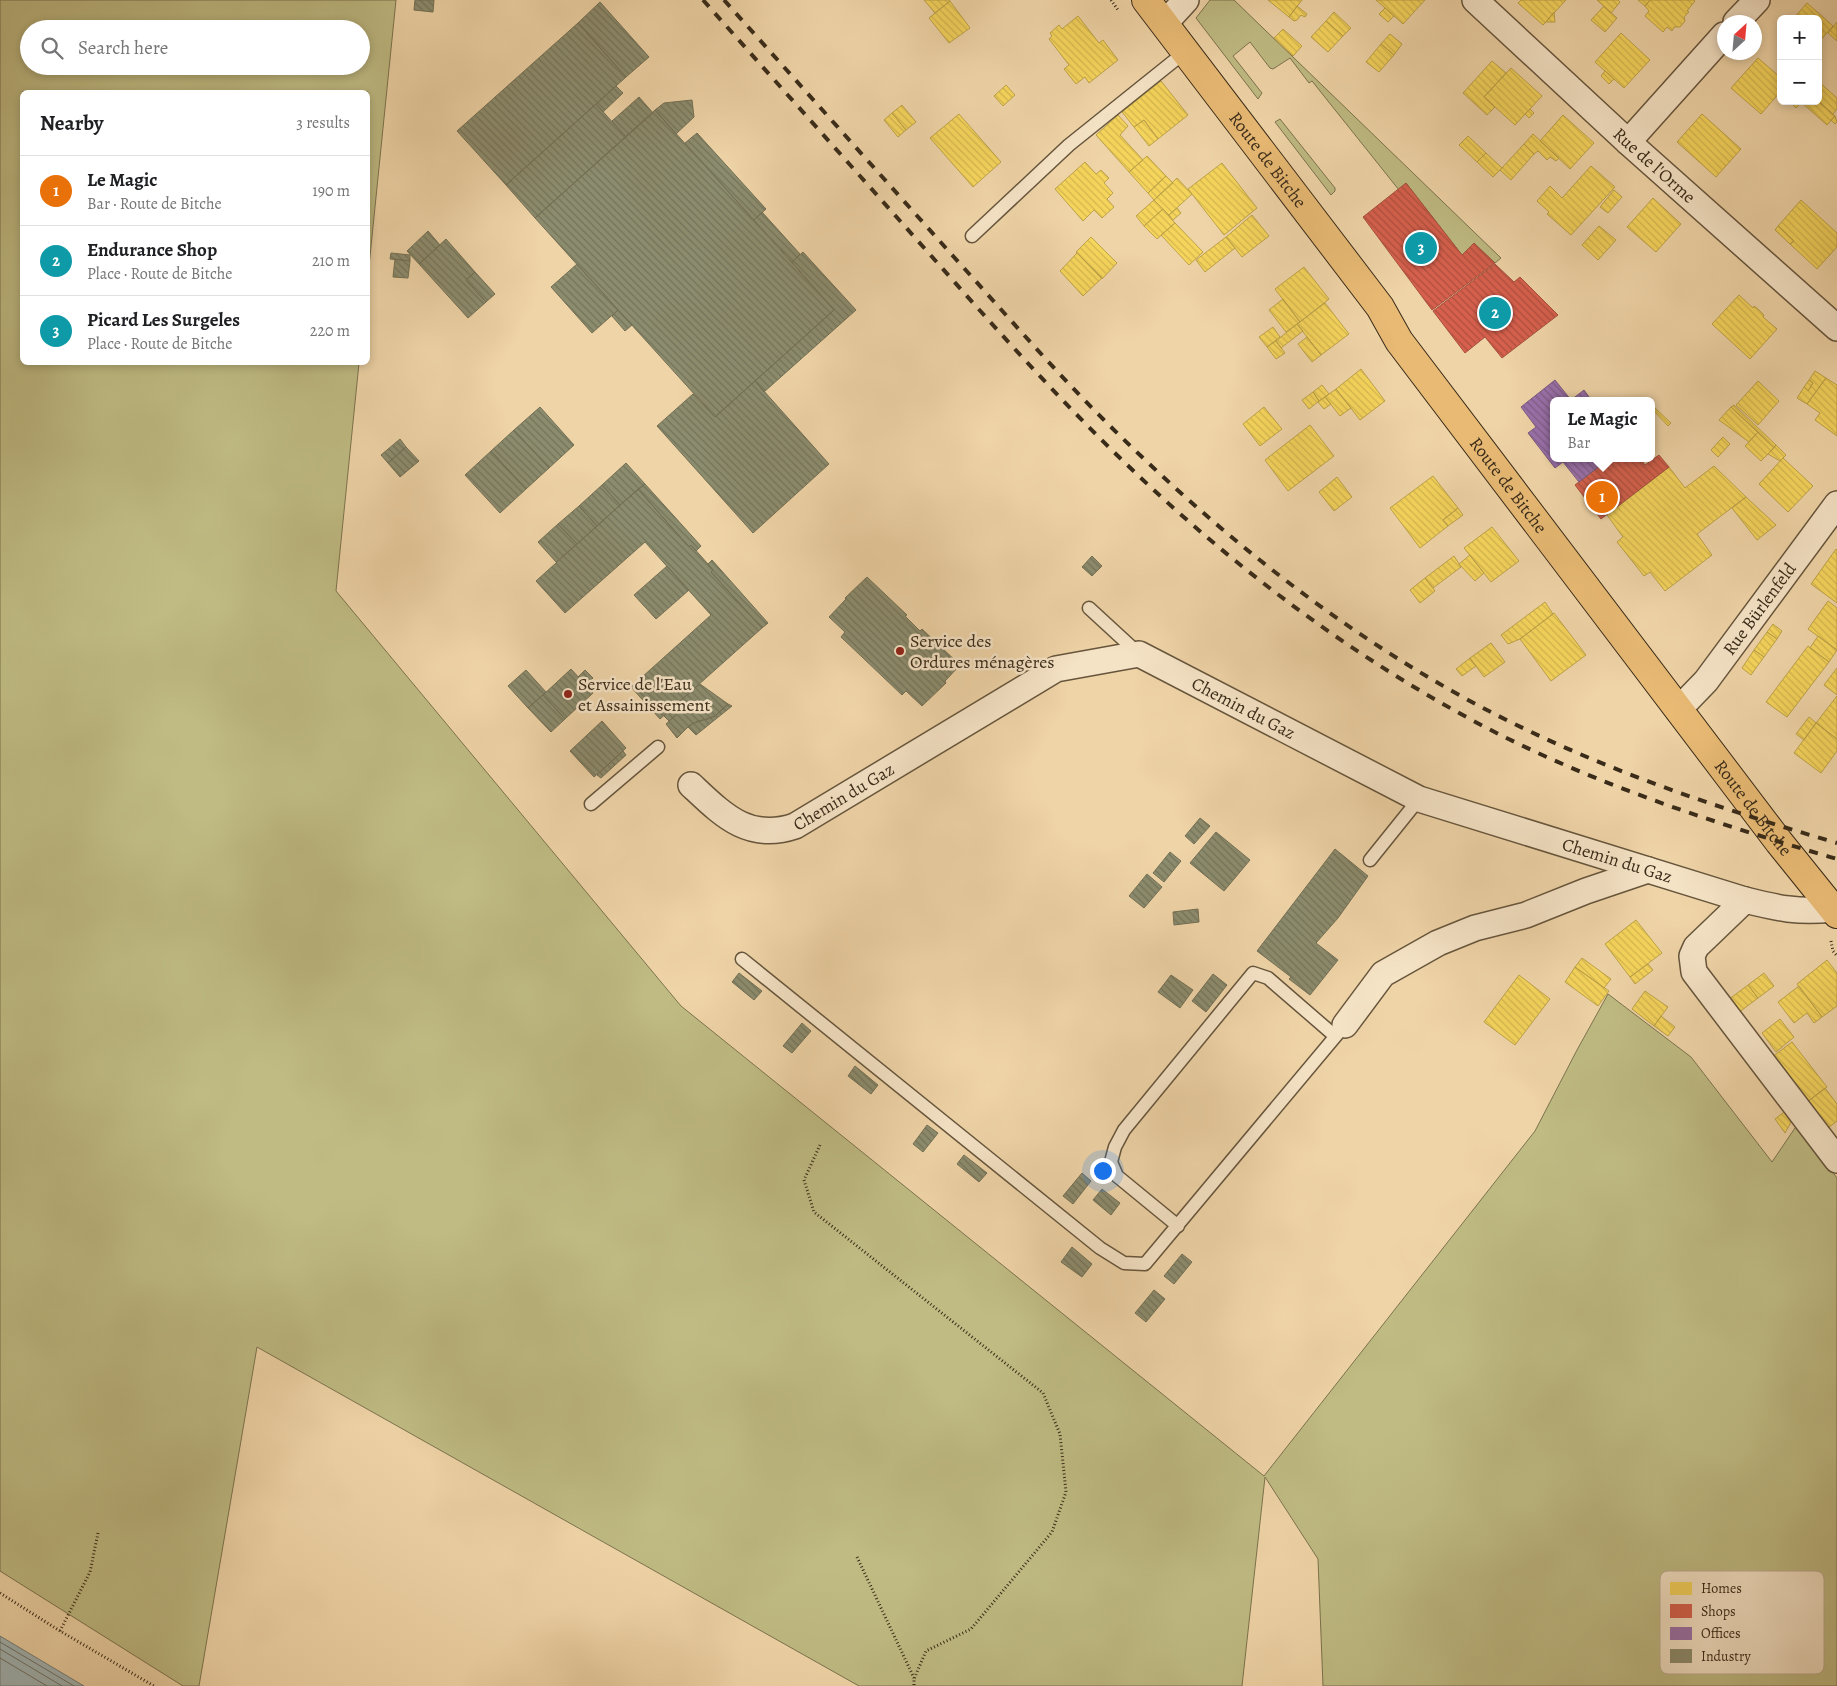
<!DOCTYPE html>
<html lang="en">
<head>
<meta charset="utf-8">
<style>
  body { margin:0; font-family:Alegreya,serif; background:#f2f2f2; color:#202124 }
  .controls { position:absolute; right:15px; top:15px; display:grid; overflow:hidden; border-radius:8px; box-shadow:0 2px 8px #0003 }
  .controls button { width:45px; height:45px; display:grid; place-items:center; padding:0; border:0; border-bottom:1px solid #e0e0e0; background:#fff; color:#202124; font:25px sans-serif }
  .compass { position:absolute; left:1717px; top:15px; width:45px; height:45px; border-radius:50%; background:#fff; box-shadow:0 2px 8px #0003; rotate:26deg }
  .you { position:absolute; left:1102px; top:1170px; width:18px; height:18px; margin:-12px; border:4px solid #fff; border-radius:50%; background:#1a73e8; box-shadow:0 0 0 8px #1a73e833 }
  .badge { display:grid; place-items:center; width:32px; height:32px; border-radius:50%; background:#8f2418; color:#fff; font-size:16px; font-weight:700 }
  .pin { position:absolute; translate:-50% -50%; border:2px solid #fff; box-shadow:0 1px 5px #0006 }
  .popup { position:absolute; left:1550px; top:397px; width:105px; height:65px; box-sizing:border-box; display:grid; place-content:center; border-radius:8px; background:#fff; filter:drop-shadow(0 1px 4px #0005); font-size:16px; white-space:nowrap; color:#757577 }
  .popup b { font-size:19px; color:#202124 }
  .popup::after { content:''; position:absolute; left:50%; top:100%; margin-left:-10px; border:10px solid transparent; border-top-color:#fff }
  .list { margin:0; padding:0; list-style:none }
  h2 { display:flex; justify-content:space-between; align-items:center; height:65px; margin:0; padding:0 20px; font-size:21px }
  h2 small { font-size:16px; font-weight:400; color:#757577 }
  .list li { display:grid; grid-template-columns:32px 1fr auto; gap:15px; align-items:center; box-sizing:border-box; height:70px; padding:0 20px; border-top:1px solid #e0e0e0 }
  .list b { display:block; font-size:19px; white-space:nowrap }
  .list p { margin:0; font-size:16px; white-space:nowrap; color:#757577 }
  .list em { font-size:16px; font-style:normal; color:#757577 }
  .icon { flex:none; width:28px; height:28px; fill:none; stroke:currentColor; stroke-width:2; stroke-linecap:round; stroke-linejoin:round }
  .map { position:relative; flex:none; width:1837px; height:1686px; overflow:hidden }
  .search { position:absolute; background:#fff; box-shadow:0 2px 8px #0003; left:20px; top:20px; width:350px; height:55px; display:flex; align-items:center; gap:12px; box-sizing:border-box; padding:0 18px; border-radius:28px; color:#757577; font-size:19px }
  .panel { position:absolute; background:#fff; box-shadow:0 2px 8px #0003; left:20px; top:90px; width:350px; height:275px; border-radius:8px }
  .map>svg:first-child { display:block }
  .grass { fill:#bfbb83; stroke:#7c734e; fill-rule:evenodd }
  .water { fill:#a1b5b5; stroke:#777e77 }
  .homes { fill:url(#homes-back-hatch); stroke:#bda248 }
  .shops { fill:url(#shops-back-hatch); stroke:#a7503d }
  .offices { fill:url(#offices-back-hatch); stroke:#7c5b7f }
  .industry { fill:url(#industry-back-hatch); stroke:#736f54 }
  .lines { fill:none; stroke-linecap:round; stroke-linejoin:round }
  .shore { stroke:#6d7067; stroke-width:1 }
  .lane-casing { stroke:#66553c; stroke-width:15 }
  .street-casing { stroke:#66553c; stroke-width:28 }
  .primary-casing { stroke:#392b19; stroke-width:30 }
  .path { stroke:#392b19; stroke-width:3; stroke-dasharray:1 2.5; stroke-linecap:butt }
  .lane { stroke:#f5e3c6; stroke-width:12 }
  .street { stroke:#f5e3c6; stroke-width:25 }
  .primary { stroke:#e8ba74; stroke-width:28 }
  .rail { stroke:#392b19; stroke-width:4; stroke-dasharray:9 9; stroke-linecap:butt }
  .poi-dot { fill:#8f2418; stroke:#f5e3c6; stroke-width:2 }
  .labels { text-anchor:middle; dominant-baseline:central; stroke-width:5; stroke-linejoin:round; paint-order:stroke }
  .street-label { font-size:18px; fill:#392b19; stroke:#f5e3c6 }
  .poi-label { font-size:18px; fill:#392b19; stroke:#f5e3c6; text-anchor:start }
  .key { fill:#f5e3c6; stroke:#bdac92; stroke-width:1 }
  .key-label { font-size:14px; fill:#392b19 }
</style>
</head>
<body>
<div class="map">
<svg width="1837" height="1686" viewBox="0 0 1837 1686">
  <defs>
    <pattern id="homes-back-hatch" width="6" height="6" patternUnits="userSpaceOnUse" patternTransform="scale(1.25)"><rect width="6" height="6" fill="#f6d55c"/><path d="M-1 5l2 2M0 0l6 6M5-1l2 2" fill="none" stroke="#d4b74f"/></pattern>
    <pattern id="shops-back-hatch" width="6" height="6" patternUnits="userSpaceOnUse" patternTransform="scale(1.25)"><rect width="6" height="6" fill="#d6604d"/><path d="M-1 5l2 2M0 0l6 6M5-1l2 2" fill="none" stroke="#af4f3f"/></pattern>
    <pattern id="offices-back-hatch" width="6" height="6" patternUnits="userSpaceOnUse" patternTransform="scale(1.25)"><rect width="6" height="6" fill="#9970ab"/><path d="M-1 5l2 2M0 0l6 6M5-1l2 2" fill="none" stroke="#7e5c8a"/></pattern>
    <pattern id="industry-back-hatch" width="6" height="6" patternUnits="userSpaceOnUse" patternTransform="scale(1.25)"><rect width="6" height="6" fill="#8c8c6e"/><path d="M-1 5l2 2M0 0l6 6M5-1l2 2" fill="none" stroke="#73735a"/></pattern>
  </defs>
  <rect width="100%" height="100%" fill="#efd4a7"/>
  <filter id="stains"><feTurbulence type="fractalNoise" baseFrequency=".004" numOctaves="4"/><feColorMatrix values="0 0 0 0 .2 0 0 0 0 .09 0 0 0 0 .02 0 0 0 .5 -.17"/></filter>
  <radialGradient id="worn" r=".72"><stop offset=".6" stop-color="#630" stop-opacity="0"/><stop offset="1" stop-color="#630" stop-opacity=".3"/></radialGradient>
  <path class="grass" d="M0 0H396L368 276V92H22V362L359 363 336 591 681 1006 1264 1476 1535 1131 1577 1050 1608 994 1691 1057 1772 1162 1797 1125 1837 1178V1686H1323L1318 1559 1265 1477 1242 1686H859L257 1347 199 1686H183L0 1571ZM29 29H361V66H29Z
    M1210 0H1234L1501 258 1495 263 1474 244 1462 255 1406 183 1399 190 1312 81 1309 83 1290 58 1273 69 1270 68 1250 42 1233 56 1262 93 1258 99 1196 18Z
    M1280 119 1335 188V191L1331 195 1275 122Z"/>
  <path class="water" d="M0 1636 84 1686H0Z"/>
  <path class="homes" d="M924 0H949L950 1 935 13Z
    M1268 0H1302L1289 17Z
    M1376 0H1425L1403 24Z
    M1521 0H1566L1543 25 1518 3Z
    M1597 0H1618L1620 2 1611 13Z
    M1638 0H1650L1645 6Z
    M1650 0H1694L1695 1 1687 11 1689 12 1684 17 1685 21 1680 27H1674L1672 31 1667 27 1663 32 1645 16 1649 11 1645 6Z
    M950 1 970 28 949 43 929 18Z
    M1807 3 1833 26 1818 43V19H1793Z
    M1297 6 1307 14 1305 17 1301 15 1297 20 1294 21 1289 17Z
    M1604 6 1617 18 1605 32 1591 20Z
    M1385 8 1394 16 1388 22 1379 14Z
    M1334 12 1351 28 1343 36 1326 21Z
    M1554 12 1555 22H1546Z
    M1078 16 1099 43 1103 40 1118 60 1089 83 1085 77 1076 84 1064 69 1069 65 1049 39 1052 36 1050 33 1059 25 1062 29Z
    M1326 21 1343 36 1328 52 1311 37Z
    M1837 22V41L1828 33Z
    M1283 29 1302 46 1293 56 1274 38Z
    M1621 33 1650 60 1624 88 1595 62Z
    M1390 34 1402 44 1394 55 1381 44Z
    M1381 44 1394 55 1379 72 1366 62Z
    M1758 58 1781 78V91L1761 114 1731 88Z
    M1492 61 1506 73 1484 97 1495 107 1487 115 1463 93Z
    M1511 68 1542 96 1515 125 1484 97Z
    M1605 71 1614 79 1609 84 1601 76Z
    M1161 81 1188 115 1158 139 1144 120 1134 127 1122 112Z
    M1819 82 1837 98V109L1833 114 1818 101Z
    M1006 85 1015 95 1003 106 994 96Z
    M1789 101H1802L1796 108Z
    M1802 101H1818L1835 116 1827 125 1801 102Z
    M902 105 916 122 906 130 892 113Z
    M1530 109 1534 113 1529 118 1525 114Z
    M892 113 906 130 898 137 884 120Z
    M959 114 1001 162 973 187 930 138Z
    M1702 114 1741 149 1716 177 1677 142Z
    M1118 115 1128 126 1120 135 1143 160 1129 172 1096 135Z
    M1563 115 1594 143 1570 169 1540 141Z
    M1835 116 1837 122 1835 124 1831 120Z
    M1144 120 1158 139 1149 146 1134 127Z
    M1533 134 1559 158 1556 161 1550 157 1547 160 1538 151 1534 154 1524 144Z
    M1468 136 1486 153 1477 162 1459 145Z
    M1524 144 1534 154 1511 180 1500 170Z
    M1486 153 1502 168 1493 177 1477 162Z
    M1147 156 1166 176 1148 193 1129 172Z
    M1085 162 1096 174 1101 170 1109 178 1104 183 1113 193 1107 199 1114 207 1102 218 1094 210 1083 221 1055 189Z
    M1222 163 1257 208 1224 235 1188 189Z
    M1591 166 1615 187 1571 235 1547 214 1549 212 1537 201 1550 186 1562 198Z
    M1166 176 1173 183 1154 200 1148 193Z
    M1177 178 1192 194 1169 215 1154 200Z
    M1614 190 1622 197 1608 213 1600 207Z
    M1653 198 1681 224 1656 252 1627 227Z
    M1154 200 1163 209 1144 226 1136 216Z
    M1801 200 1837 233V247L1817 269 1790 244 1794 241 1778 226Z
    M1177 208 1181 213 1173 220 1169 215Z
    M1163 209 1175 223 1157 239 1144 226Z
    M1252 215 1269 236 1242 257 1226 237Z
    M1175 223 1203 252 1189 265 1161 235Z
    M1599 226 1616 240 1598 260 1582 245Z
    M1778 226 1794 241 1790 244 1775 230Z
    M1091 237 1117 263 1102 279 1076 252Z
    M1226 237 1235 248 1205 272 1196 260Z
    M1077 253 1102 278 1083 296 1060 271Z
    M1304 267 1329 299 1300 322 1275 289Z
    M1739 295 1753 308 1754 306 1758 309 1764 315 1763 317 1777 329 1750 359 1712 324Z
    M1283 299 1300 322 1286 332 1269 310Z
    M1325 303 1349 334 1321 355 1297 324Z
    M1297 324 1303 331 1281 348 1276 341Z
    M1273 327 1280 337 1267 347 1259 337Z
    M1307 337 1321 355 1312 362 1298 344Z
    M1276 341 1285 353 1276 359 1267 347Z
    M1361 369 1385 401 1360 420 1336 389Z
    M1815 371 1826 378 1807 404 1797 398 1804 387 1808 391 1813 383 1809 380Z
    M1826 378 1837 385V436L1815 420 1820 413 1807 404Z
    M1809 380 1813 383 1808 391 1804 387Z
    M1758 381 1779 401 1758 425 1736 405Z
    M1322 385 1329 394 1319 401 1313 392Z
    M1336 389 1351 408 1340 416 1325 397Z
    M1313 392 1319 401 1309 409 1302 400Z
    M1325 397 1331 404 1324 409 1318 402Z
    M1734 405 1776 445 1774 448 1731 407Z
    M1264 407 1282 429 1260 446 1243 424Z
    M1731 407 1758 432 1749 442 1719 420Z
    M1655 408 1671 423 1668 426 1653 410Z
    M1310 425 1334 456 1288 491 1265 460Z
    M1758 432 1774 448 1761 461 1745 446Z
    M1723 437 1730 444 1718 457 1711 450Z
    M1776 445 1786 455 1780 461 1768 454Z
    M1783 458 1813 486 1788 512 1759 484Z
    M1714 466 1746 497 1697 534 1712 555 1665 591 1650 572 1644 576 1617 542 1623 537 1607 515 1669 467 1685 488Z
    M1433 476 1458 508 1443 520 1448 526 1420 548 1390 508Z
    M1337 477 1352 497 1334 511 1319 492Z
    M1746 497 1776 525 1757 540 1732 508Z
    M1458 508 1463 515 1448 526 1443 520Z
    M1492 527 1519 561 1491 582 1464 548Z
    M1836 549 1837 550V603L1811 584Z
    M1470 555 1484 573 1475 581 1459 564Z
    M1454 556 1461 567 1433 588 1425 578Z
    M1425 578 1435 591 1420 603 1410 590Z
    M1828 601 1837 608V650L1808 629Z
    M1545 602 1553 614 1520 639 1508 644 1501 635Z
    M1554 613 1586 655 1551 681 1520 639Z
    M1773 624 1782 631 1777 639 1767 632Z
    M1767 632 1777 639 1764 657 1754 650Z
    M1818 636 1837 650 1829 662 1810 648Z
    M1491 643 1505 662 1484 677 1470 658Z
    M1808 646 1829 662 1787 717 1766 702Z
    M1754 650 1764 657 1751 675 1742 668Z
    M1470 658 1476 666 1462 676 1456 669Z
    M1837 668V695L1824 685Z
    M1837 696V739L1816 723Z
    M1809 717 1816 723 1804 740 1796 734Z
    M1816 723 1837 739V751L1821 773 1794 753Z
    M1636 920 1662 953 1630 977 1605 944Z
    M1582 958 1611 979 1604 988 1575 967Z
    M1827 960 1837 973V1006L1822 1017 1797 984Z
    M1648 964 1653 970 1635 984 1630 977Z
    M1575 967 1609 991 1598 1006 1565 982Z
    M1764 973 1774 986 1758 998 1748 985Z
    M1519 975 1550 999 1515 1045 1484 1022Z
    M1748 985 1758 998 1734 1016 1724 1003Z
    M1799 986 1822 1017 1814 1023 1807 1013 1794 1023 1778 1002Z
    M1645 991 1668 1007 1654 1026 1632 1009Z
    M1661 1016 1675 1027 1668 1036 1654 1026Z
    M1780 1019 1794 1037 1776 1052 1762 1033Z
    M1792 1042 1827 1087 1802 1106 1768 1060Z
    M1825 1088 1837 1104V1121L1823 1132 1802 1106Z
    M1788 1109 1794 1117 1785 1133 1775 1119Z"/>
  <path class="shops" d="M1406 183 1462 255 1474 243 1495 263 1432 310 1363 217Z
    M1495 264 1514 282 1520 277 1558 315 1502 358 1485 337 1465 353 1433 311Z
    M1659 455 1669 467 1601 519 1575 485 1610 458H1640L1645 465Z"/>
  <path class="offices" d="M1555 380 1571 400 1584 390 1592 401H1553V458H1610L1579 482 1563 462 1555 468 1528 433 1536 427 1521 407Z"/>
  <path class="industry" d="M415 0H434L433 12 414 10Z
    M600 2 649 57 626 77 578 23Z
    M578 23 626 77 506 185 457 131Z
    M616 86 623 93 603 112 596 104Z
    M639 97 653 113 626 137 612 121Z
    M692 100 694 117 676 134 655 110 664 103Z
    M596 104 626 137 535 218 506 185Z
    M655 110 834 310 715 417 535 218Z
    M697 133 766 209 754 220 685 143Z
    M762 212 800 254 792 262 754 220Z
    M428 231 440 245 419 264 407 251Z
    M446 239 475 272 466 280 486 302 468 318 419 264Z
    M803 252 856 310 764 392 755 381 834 310 792 262Z
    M391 253 410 255V261L390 259Z
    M395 259 410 261 408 278 393 277Z
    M577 264 618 310 592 333 551 287Z
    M475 272 495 294 486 302 466 280Z
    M618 310 632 325 625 331 612 316Z
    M755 381 829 464 753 533 657 426 693 394 715 417Z
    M540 407 574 445 549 468 514 430Z
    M514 430 549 468 526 489 491 451Z
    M400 439 406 447 388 463 381 455Z
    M406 447 419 461 400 477 388 463Z
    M491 451 526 489 500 513 465 475Z
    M626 463 645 484 620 505 602 485Z
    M645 484 701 546 696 551 691 545 689 547 638 489Z
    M602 485 620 505 597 526 579 506Z
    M638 489 689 547 691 545 708 564 713 570 711 572 762 628 660 719 631 687 711 615 645 542 565 613 536 581Z
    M579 506 597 526 577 544 558 524Z
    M558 524 577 544 556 562 538 542Z
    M1092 556 1102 566 1092 576 1082 567Z
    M712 560 768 623 762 628 711 572 713 570 708 564Z
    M667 566 689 590 656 619 634 595Z
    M867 577 907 615 905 616 920 631 922 629 960 665 945 681 946 683 922 706 906 691 902 695 841 637 845 632 829 617 846 599 845 598Z
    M571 669 593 693 565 719 543 695Z
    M526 670 546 692 528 708 508 686Z
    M585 670 593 678 586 685 578 677Z
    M700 684 728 704 715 716 691 724 677 738 666 724 677 714 672 708Z
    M543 695 565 719 551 732 528 708Z
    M728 704 732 706 696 735 688 727 698 721 708 719 715 716Z
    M672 708 677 714 669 721 664 716Z
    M602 721 626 748 594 777 570 751Z
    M623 751 626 755 601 778 597 775Z
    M1200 818 1210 826 1194 844 1185 836Z
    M1216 832 1250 860 1224 891 1190 863Z
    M1335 849 1368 876 1338 918 1316 943 1338 960 1310 995 1289 979 1291 977 1257 951Z
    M1170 852 1181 861 1164 882 1153 873Z
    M1147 874 1162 887 1144 908 1129 896Z
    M1198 909 1199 922 1174 925 1173 912Z
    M739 973 762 991 754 1000 732 982Z
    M1213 974 1227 985 1206 1012 1192 1001Z
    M1171 975 1193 990 1180 1008 1158 992Z
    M802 1023 811 1031 792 1053 783 1046Z
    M855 1066 878 1085 871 1094 848 1076Z
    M927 1125 938 1133 923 1152 913 1144Z
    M964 1155 987 1173 979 1182 957 1164Z
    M1082 1173 1091 1181 1073 1204 1063 1196Z
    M1102 1189 1120 1203 1111 1215 1093 1200Z
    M1072 1247 1092 1264 1082 1277 1061 1262Z
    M1182 1254 1192 1262 1174 1284 1164 1276Z
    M1154 1290 1165 1299 1146 1322 1135 1313Z"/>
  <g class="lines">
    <path class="shore" d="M0 1642 74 1686
      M0 1649 62 1686
      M0 1658 47 1686"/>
    <defs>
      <path id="lane" d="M972 236 1069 145 1185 52
        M1089 608 1139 654
        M591 804 658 747
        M1370 860 1419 799
        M742 959 1100 1248 1124 1263 1145 1264 1345 1025
        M1178 1226 1117 1176 1111 1162 1115 1147 1124 1130 1253 973 1268 978 1335 1036"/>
      <g id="street">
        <path id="s1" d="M1475 0 1628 142 1837 328"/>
        <path d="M1736 22 1757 0"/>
        <path d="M1164 24 1186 0"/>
        <path d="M1628 142 1724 35"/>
        <path id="s2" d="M1678 710 1706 681 1837 504"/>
        <path id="s3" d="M691 785C722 814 748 842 795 826L1056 669 1139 654 1419 799 1745 900C1777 908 1799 913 1832 909"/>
        <path d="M1745 900 1696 947 1692 956 1694 972 1837 1160"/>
        <path d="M1345 1025 1383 974 1438 943 1475 928 1526 915 1586 891 1648 870"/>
      </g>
      <g id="primary">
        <path id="s4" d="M1146 0 1380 307 1399 341 1779 842 1837 914"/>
      </g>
    </defs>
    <use href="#lane" class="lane-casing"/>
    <use href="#street" class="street-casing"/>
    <use href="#primary" class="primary-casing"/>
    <path class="path" d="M1111 0 1118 10
      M1831 941 1833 951 1837 956
      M820 1145 804 1180 814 1212 1043 1393 1060 1434 1066 1492 1052 1532 971 1629 926 1651 914 1679V1686
      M857 1557 914 1678
      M0 1593 60 1631 154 1686
      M60 1631 90 1572 98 1533"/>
    <use href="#lane" class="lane"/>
    <use href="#street" class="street"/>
    <use href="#primary" class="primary"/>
    <path class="rail" d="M703 0C777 83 852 167 926 250 989 321 1052 392 1120 458 1225 560 1341 649 1470 719 1586 782 1711 822 1837 859
      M724 0C800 85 877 171 953 256 1003 311 1051 367 1103 419 1208 524 1323 618 1452 691 1576 761 1701 803 1837 843"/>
  </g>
  <g class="poi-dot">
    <circle cx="900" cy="651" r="5"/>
    <circle cx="568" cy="694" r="5"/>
  </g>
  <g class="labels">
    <g class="street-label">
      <text stroke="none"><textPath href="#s4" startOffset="201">Route de Bitche</textPath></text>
      <text stroke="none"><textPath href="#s1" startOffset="244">Rue de l'Orme</textPath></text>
      <text stroke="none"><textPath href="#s4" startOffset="606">Route de Bitche</textPath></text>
      <text stroke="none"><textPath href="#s2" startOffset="130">Rue Bürlenfeld</textPath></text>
      <text stroke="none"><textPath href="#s3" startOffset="626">Chemin du Gaz</textPath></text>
      <text stroke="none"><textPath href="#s3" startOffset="176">Chemin du Gaz</textPath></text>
      <text stroke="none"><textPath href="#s4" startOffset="1011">Route de Bitche</textPath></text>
      <text stroke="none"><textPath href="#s3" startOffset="1031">Chemin du Gaz</textPath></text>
    </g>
    <g class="poi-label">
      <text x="910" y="641">Service des<tspan x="910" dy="21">Ordures ménagères</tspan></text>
      <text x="578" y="684">Service de l'Eau<tspan x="578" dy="21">et Assainissement</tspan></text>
    </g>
  </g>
  <rect x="1660" y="1571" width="164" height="103" rx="8" class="key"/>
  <rect x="1670" y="1582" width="22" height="13" fill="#f6d55c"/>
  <rect x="1670" y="1604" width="22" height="14" fill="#d6604d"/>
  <rect x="1670" y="1627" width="22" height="13" fill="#9970ab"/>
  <rect x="1670" y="1649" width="22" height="14" fill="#8c8c6e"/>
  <g class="key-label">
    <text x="1701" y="1593">Homes</text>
    <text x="1701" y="1616">Shops</text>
    <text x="1701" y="1638">Offices</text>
    <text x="1701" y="1661">Industry</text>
  </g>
  <rect width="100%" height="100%" filter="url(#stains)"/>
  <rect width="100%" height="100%" fill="url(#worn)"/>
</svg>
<div class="controls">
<button>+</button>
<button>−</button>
</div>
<svg class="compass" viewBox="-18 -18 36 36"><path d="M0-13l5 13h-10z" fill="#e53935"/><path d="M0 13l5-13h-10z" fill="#757577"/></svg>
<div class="you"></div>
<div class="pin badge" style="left:1602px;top:497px;background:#e8710a">1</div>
<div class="popup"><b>Le Magic</b>Bar</div>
<div class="pin badge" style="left:1495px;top:313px;background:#0f9aa8">2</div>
<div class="pin badge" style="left:1421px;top:248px;background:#0f9aa8">3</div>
<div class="search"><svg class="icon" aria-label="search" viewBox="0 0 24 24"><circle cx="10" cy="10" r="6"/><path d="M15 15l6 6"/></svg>Search here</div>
<section class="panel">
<h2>Nearby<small>3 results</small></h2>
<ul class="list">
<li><span class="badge" style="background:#e8710a">1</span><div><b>Le Magic</b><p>Bar · Route de Bitche</p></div><em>190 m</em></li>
<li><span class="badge" style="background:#0f9aa8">2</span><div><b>Endurance Shop</b><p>Place · Route de Bitche</p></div><em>210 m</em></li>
<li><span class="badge" style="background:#0f9aa8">3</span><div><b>Picard Les Surgeles</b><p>Place · Route de Bitche</p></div><em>220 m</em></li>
</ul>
</section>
</div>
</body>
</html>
